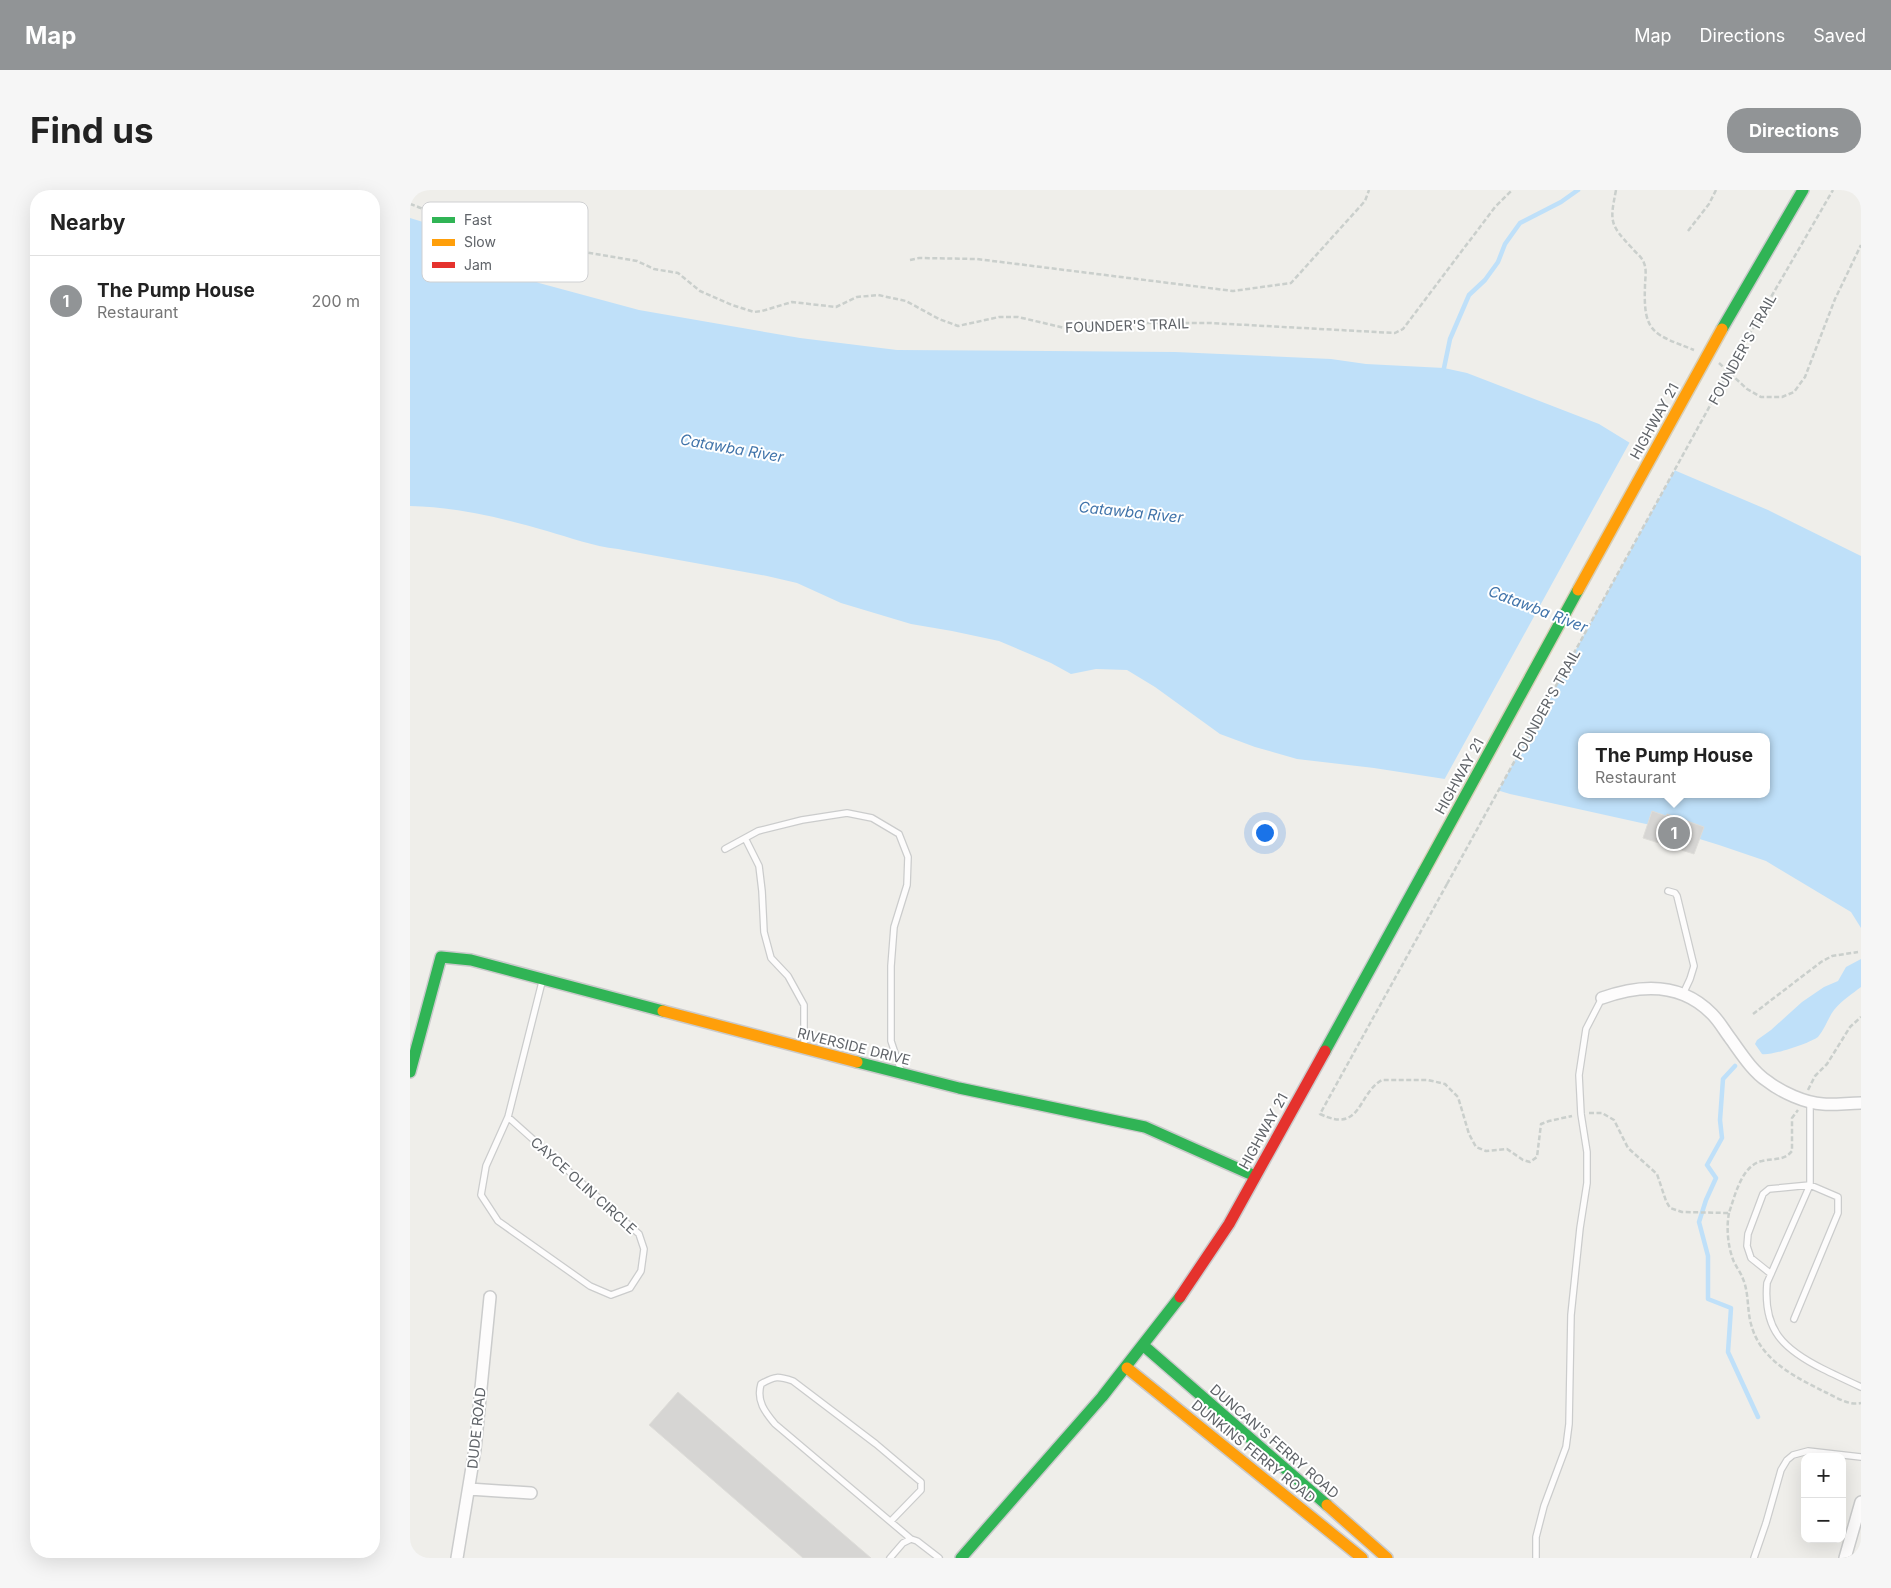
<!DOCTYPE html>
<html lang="en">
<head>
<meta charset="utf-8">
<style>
  body { margin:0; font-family:Inter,sans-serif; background:#f6f6f6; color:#222 }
  .controls { position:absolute; right:15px; bottom:15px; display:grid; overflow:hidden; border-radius:10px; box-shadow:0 5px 20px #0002 }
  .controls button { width:45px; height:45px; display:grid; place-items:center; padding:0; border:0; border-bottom:1px solid #e0e0e0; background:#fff; color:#222; font:25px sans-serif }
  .you { position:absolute; left:854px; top:642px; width:18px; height:18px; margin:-12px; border:4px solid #fff; border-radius:50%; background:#1a73e8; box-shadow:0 0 0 8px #1a73e833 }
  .badge { display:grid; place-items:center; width:32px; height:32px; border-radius:50%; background:#919496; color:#fff; font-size:16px; font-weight:700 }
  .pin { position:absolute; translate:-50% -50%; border:2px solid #fff; box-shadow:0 1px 5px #0006 }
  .popup { position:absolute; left:1168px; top:543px; width:192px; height:65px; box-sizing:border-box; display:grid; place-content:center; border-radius:10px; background:#fff; filter:drop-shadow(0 1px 4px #0005); font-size:16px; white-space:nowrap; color:#767676 }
  .popup b { font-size:19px; color:#222 }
  .popup::after { content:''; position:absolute; left:50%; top:100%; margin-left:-10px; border:10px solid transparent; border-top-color:#fff }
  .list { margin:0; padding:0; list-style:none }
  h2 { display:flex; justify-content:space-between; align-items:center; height:65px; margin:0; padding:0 20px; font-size:21px }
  h2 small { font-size:16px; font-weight:400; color:#767676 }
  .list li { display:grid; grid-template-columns:32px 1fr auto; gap:15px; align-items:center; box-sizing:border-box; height:90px; padding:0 20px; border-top:1px solid #e0e0e0 }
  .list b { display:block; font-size:19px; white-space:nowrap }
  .list p { margin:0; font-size:16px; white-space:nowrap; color:#767676 }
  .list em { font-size:16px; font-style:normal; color:#767676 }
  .map { position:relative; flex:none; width:1451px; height:1368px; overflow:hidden; border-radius:20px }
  header { display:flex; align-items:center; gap:30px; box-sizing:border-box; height:70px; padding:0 25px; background:#919496; color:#fff }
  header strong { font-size:24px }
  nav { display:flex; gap:28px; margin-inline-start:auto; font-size:18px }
  .intro { display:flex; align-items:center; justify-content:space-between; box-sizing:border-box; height:120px; padding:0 30px }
  h1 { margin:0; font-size:35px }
  .button { padding:12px 22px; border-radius:20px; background:#919496; color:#fff; font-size:18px; font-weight:700 }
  main { display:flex; gap:30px; padding:0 30px }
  aside { flex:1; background:#fff; border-radius:20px; box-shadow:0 5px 20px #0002 }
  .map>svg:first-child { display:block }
  .water { fill:#bfe0f9; fill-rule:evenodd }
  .pier { fill:#efeeea }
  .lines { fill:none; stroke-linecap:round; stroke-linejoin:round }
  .stream { stroke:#bfe0f9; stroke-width:4.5 }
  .building { fill:#d6d5d3; stroke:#deddd9 }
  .lane-casing { stroke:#cbcccc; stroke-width:8 }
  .street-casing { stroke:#cbcccc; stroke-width:14 }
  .fast-casing { stroke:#cacacb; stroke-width:14 }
  .slow-casing { stroke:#cacacb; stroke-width:14 }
  .jam-casing { stroke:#cacacb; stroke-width:14 }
  .path { stroke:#cacfcc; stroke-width:2.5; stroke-dasharray:5 2.5; stroke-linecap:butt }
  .lane { stroke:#fdfcfc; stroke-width:5.5 }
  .street { stroke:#fdfcfc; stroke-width:11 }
  .fast { stroke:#30b455; stroke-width:11 }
  .slow { stroke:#ff9f0a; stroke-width:11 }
  .jam { stroke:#e5322d; stroke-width:11 }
  .fast-bridge-casing { stroke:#d7ceb8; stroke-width:14; stroke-linecap:butt }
  .slow-bridge-casing { stroke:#d7ceb8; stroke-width:14; stroke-linecap:butt }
  .path-bridge { stroke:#cacfcc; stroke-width:2.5; stroke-dasharray:5 2.5; stroke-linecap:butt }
  .fast-bridge { stroke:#30b455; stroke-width:11 }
  .slow-bridge { stroke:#ff9f0a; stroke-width:11 }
  .labels { text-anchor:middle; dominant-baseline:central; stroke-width:4; stroke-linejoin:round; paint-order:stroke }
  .street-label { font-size:14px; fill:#5f6368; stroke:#fff }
  .water-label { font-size:15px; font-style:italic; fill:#4174aa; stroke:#fff }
  .key { fill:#fff; stroke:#cfd0d2; stroke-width:1 }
  .key-label { font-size:14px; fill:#5f6368 }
</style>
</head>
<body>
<header>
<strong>Map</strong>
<nav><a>Map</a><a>Directions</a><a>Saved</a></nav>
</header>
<div class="intro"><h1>Find us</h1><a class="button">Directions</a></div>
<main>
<aside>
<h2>Nearby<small></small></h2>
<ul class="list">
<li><span class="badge">1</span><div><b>The Pump House</b><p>Restaurant</p></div><em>200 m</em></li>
</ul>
</aside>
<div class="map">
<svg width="1451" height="1368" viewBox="0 0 1451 1368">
  <rect width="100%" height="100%" fill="#efeeea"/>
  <path class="water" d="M0 28 36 39 89 76 129 93 229 120 390 148 487 160 765 162 921 169 956 174 1034 178 1057 183 1189 234 1264 280 1358 320 1451 366V738L1441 722 1356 671 1309 655 1254 638 1100 604 1067 594 964 578 887 569 845 557 810 544 745 497 717 480 686 479 661 484 641 473 589 451 542 441 501 434 431 413 387 393 357 386 208 359C182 356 161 348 137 341 92 328 47 317 0 316ZM1172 547H1356V604H1172Z
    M1451 769V797C1442 804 1432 810 1424 820 1418 828 1415 839 1408 847 1400 853 1362 866 1352 864L1345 854 1347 850 1361 840 1392 812 1414 797 1428 791 1436 777Z"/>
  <path class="pier" d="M1221 250 1266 278 1087 603 1066 597 1033 592Z"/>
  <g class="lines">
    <path class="stream" d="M1034 178 1040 149 1059 105 1075 90 1088 72 1095 54 1110 33 1151 12 1168 0
      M1325 876 1313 889 1310 930 1312 948 1297 975 1306 988 1296 1010 1289 1032 1298 1066V1109L1321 1118 1318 1162 1348 1227"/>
  </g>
  <path class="building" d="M1242 621 1256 626 1257 624 1294 637 1284 664 1233 648Z
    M268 1202 461 1368H393L239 1235Z"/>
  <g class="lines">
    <defs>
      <path id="lane" d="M335 648 349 676 352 701 354 742 361 768 378 786 394 815V856
        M315 659 348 641 392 630 437 623 462 628 489 644 498 667 497 695 484 737 481 776V851L491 881
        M1258 701 1265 703 1267 706 1284 776 1280 789 1273 804
        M1400 911V995L1357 1093C1353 1140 1373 1159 1413 1179 1425 1185 1438 1191 1451 1197
        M98 927 229 1044 234 1059 231 1081 220 1098 201 1105 180 1096 88 1031 71 1005 76 976 98 927 132 792
        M1361 1084 1341 1068 1337 1056 1338 1044 1353 1004 1359 999 1400 995 1428 1007V1023L1384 1129
        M481 1331 511 1300V1292L466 1254 383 1191C368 1186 365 1186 351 1194 346 1211 355 1222 365 1234L501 1349
        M480 1368 493 1353 501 1349 507 1351 529 1368
        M1126 1368V1347L1134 1316 1156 1257 1159 1234 1161 1125 1170 1038 1177 993V962L1171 924 1169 885 1176 839 1192 808
        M1344 1368 1356 1333 1371 1280 1377 1270 1383 1265 1398 1261 1451 1267"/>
      <path id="street" d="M1192 808C1231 794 1271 792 1302 824 1309 831 1314 840 1320 848 1331 863 1342 881 1357 891 1371 902 1395 913 1413 914 1425 915 1438 913 1451 913
        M59 1299 121 1303
        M47 1368 65 1259 80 1107
        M1435 1368 1451 1312"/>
      <path id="fast" d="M1312 139 1393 0
        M915 861 1014 681
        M447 872 549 898 735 937 845 986
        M0 882 31 767 61 770 253 821
        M734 1156 917 1315
        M551 1368 692 1207 770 1107"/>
      <path id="slow" d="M253 821 447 872
        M717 1178 952 1368
        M917 1315 977 1368"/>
      <path id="jam" d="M770 1107 819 1034 915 861"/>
    </defs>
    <use href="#lane" class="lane-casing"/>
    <use href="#street" class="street-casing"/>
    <use href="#fast" class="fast-casing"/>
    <use href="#slow" class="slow-casing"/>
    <use href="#jam" class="jam-casing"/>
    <path class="path" d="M1206 0C1200 31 1199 34 1222 58 1226 63 1232 67 1234 73 1237 80 1235 89 1235 96 1233 144 1244 144 1284 160
      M0 14C24 22 47 37 73 40 95 42 95 20 118 46L121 69 126 76 141 77 152 66 174 62 227 71 244 79 268 83 290 101 322 115 344 122 352 121 382 112 426 117 447 107 468 105 496 111 529 129 548 136 589 127H608L659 139 712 133H800L985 143 993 139 1085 17 1102 0
      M1278 41 1299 14 1306 0
      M500 70 509 68 567 69 823 101 881 93 955 11 959 0
      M1335 152 1423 0
      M1309 173 1337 199 1351 207H1372L1384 202 1395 187 1425 109 1451 55
      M1037 694 910 924C952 944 947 904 972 890H1018L1035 894 1048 907 1059 944 1066 957 1076 961 1097 959 1113 970 1120 972 1127 967 1131 934 1139 931 1162 926
      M1343 824 1411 772 1422 766 1448 762
      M1398 900 1405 886 1417 874 1440 837 1451 827
      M1179 923H1192L1204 930 1218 958 1247 984 1256 1011 1260 1018 1272 1022 1319 1023C1325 1005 1332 975 1352 971 1364 968 1374 971 1382 961V928L1388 920
      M1319 1023C1316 1038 1318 1058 1324 1072 1327 1078 1331 1083 1333 1089 1339 1103 1337 1120 1341 1134 1350 1170 1385 1187 1415 1202 1426 1207 1439 1216 1451 1213"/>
    <use href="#lane" class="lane"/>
    <use href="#street" class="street"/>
    <use href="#fast" class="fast"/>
    <use href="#slow" class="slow"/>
    <use href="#jam" class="jam"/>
    <defs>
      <path id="fast-bridge" d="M1014 681 1168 400"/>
      <path id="slow-bridge" d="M1168 400 1312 139"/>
    </defs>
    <use href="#fast-bridge" class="fast-bridge-casing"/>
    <use href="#slow-bridge" class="slow-bridge-casing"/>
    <path class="path-bridge" d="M1037 694 1335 152"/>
    <use href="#fast-bridge" class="fast-bridge"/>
    <use href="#slow-bridge" class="slow-bridge"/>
  </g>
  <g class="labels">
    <g class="street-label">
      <text transform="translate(717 135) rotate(-2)">FOUNDER'S TRAIL</text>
      <text transform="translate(1332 159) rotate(-61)">FOUNDER'S TRAIL</text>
      <text transform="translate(1244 231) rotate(-61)">HIGHWAY 21</text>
      <text transform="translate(1136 514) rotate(-61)">FOUNDER'S TRAIL</text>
      <text transform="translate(1049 586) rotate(-61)">HIGHWAY 21</text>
      <text transform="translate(444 856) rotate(14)">RIVERSIDE DRIVE</text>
      <text transform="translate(853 941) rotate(-61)">HIGHWAY 21</text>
      <text transform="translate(174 995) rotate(42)">CAYCE OLIN CIRCLE</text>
      <text transform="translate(66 1238) rotate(-84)">DUDE ROAD</text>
      <text transform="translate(865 1251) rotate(41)">DUNCAN'S FERRY ROAD</text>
      <text transform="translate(844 1261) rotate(39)">DUNKINS FERRY ROAD</text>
    </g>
    <g class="water-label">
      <text transform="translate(322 258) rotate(10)">Catawba River</text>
      <text transform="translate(721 322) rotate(6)">Catawba River</text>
      <text transform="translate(1128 419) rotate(21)">Catawba River</text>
    </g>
  </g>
  <rect x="12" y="12" width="166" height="80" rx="8" class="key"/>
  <rect x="22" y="27" width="23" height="6" fill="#30b455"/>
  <rect x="22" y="49" width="23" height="7" fill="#ff9f0a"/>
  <rect x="22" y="72" width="23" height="6" fill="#e5322d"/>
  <g class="key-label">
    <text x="54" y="35">Fast</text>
    <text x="54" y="57">Slow</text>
    <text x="54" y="80">Jam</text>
  </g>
</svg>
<div class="controls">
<button>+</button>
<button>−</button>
</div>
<div class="you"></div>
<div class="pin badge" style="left:1264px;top:643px">1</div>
<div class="popup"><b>The Pump House</b>Restaurant</div>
</div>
</main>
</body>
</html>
